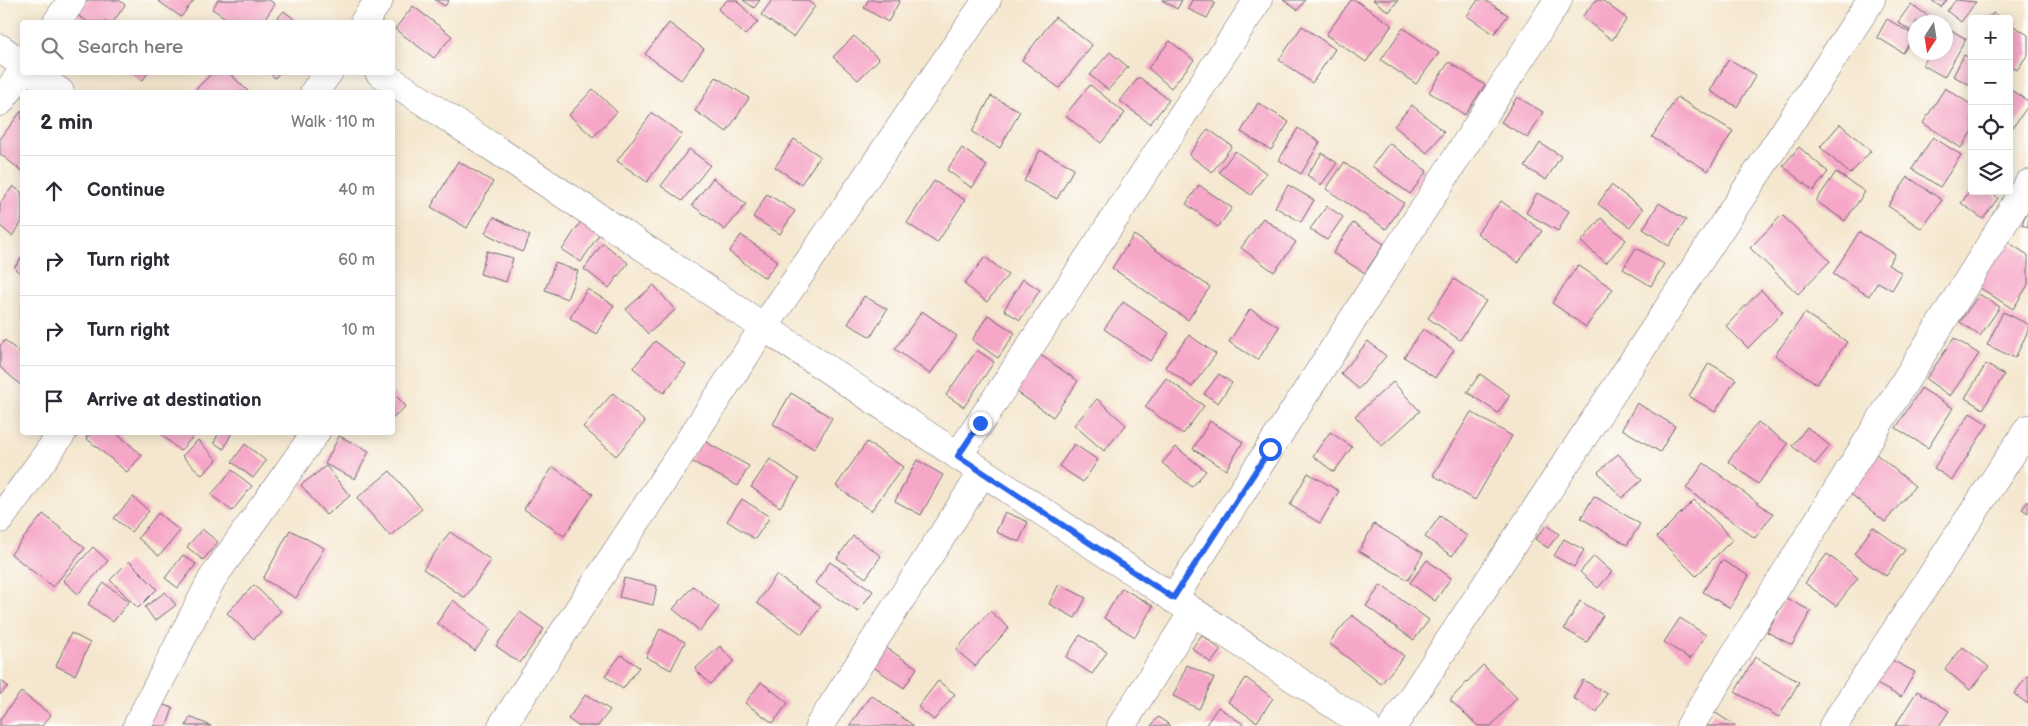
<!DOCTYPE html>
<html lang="en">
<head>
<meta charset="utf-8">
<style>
  body { margin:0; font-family:"Balsamiq Sans",sans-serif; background:#f7f7f7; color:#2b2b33 }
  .controls { position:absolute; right:15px; top:15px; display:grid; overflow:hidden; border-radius:5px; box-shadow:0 2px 12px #0003 }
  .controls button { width:45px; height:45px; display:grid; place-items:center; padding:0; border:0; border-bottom:1px solid #e1e1e2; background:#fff; color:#2b2b33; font:25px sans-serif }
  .compass { position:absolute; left:1908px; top:15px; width:45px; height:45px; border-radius:50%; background:#fff; box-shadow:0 2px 12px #0003; rotate:192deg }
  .stop { position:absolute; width:15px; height:15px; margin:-11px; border:4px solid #2563eb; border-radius:50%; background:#fff }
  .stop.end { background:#2563eb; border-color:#fff; box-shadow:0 1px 5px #0008 }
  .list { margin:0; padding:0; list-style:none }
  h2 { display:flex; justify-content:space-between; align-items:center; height:65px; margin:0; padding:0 20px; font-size:21px }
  h2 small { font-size:16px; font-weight:400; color:#7c7c81 }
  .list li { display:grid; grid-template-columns:32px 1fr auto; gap:15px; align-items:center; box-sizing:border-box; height:70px; padding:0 20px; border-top:1px solid #e1e1e2 }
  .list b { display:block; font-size:19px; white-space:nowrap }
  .list em { font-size:16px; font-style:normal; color:#7c7c81 }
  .icon { flex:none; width:28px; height:28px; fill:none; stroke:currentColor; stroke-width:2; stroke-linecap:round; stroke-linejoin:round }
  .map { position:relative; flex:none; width:2028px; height:726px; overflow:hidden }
  .search { position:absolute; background:#fff; box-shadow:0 2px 12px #0003; left:20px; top:20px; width:375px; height:55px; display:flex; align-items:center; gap:12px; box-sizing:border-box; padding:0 18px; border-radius:5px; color:#7c7c81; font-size:19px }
  .panel { position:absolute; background:#fff; box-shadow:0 2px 12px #0003; left:20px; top:90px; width:375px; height:345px; border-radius:5px }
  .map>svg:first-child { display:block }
  .building { fill:#f6a6c7 }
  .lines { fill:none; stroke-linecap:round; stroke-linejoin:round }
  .minor-casing { stroke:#6c676f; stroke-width:29 }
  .minor { stroke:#fff; stroke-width:28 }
  .route { stroke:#2563eb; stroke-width:6 }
</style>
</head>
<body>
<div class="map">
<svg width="2028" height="726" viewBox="0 0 2028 726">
  <rect width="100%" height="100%" fill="#fdfcf7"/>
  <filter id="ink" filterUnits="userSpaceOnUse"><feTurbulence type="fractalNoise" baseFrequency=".02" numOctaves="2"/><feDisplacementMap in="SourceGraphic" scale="10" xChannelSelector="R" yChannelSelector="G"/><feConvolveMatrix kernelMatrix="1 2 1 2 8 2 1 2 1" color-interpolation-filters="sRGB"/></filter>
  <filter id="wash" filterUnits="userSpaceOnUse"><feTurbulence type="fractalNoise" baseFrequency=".0096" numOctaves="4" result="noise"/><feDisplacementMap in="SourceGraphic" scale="20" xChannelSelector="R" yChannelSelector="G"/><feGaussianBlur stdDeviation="1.12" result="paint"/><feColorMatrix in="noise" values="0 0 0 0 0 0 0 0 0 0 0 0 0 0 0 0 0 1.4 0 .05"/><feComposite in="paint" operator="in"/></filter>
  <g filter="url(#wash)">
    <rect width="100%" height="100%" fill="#f5e7cf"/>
    <g id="blocks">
      <path class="building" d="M88 0H119L125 5 113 22H88L77 15Z
        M157 0H194L181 17Z
        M218 0H269L275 4 263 22H232L212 9Z
        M435 0H449L445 6Z
        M727 0H736L758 22 745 35 718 9Z
        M743 0H760L754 8Z
        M772 0H806L815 6 793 37 761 15Z
        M868 0H900L888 22 864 8Z
        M1162 0H1182L1177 9Z
        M1192 0H1209L1215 3 1207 18 1188 9Z
        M1283 0H1305L1298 10Z
        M1351 0H1355L1392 25 1366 62 1326 35Z
        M1373 0H1398L1389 12Z
        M1478 0H1485L1508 15 1494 34 1467 16Z
        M1596 0H1602L1627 19 1612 40 1582 17Z
        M1931 0H1947L1941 7Z
        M1956 0 1976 2 1961 22 1947 11Z
        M1911 4 1934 20 1933 22H1916V35L1898 22Z
        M413 6 452 36 434 58 395 29Z
        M284 11 298 22H274Z
        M1993 13 2002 19H1989Z
        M1055 17 1092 45 1059 88 1022 60Z
        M1887 19 1914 35 1903 53 1877 37Z
        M669 23 704 49 681 80 645 54Z
        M2009 23 2028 35V54L2017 70 2009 65Z
        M1302 26 1335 49 1312 83 1279 60Z
        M1946 27 1966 39 1944 77 1923 65 1930 52H1946Z
        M1403 28 1439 53 1416 84 1381 60Z
        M854 36 879 59 858 80 833 57Z
        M1170 41 1194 60 1171 88 1148 68Z
        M1110 52 1128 67 1108 90 1090 75Z
        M1964 55 1972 59V86L1953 76Z
        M1729 59 1756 75 1737 107 1710 91Z
        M1449 62 1485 85 1465 115 1429 92Z
        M130 72H149L142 81Z
        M213 72H228L249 92H193Z
        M268 72H280L275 78Z
        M716 77 749 98 727 132 695 111Z
        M1139 77 1169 100 1150 124 1120 101Z
        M1090 85 1125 113 1101 143 1065 115Z
        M1945 88 1972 105V131L1961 148 1923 123Z
        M593 89 617 112 593 137 569 115Z
        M2011 90 2028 101V106L2013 127 2009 125Z
        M991 96 1020 111 1000 148 972 132Z
        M1517 97 1543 112 1528 138 1501 122Z
        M1677 97 1733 131 1708 171 1652 137Z
        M1258 103 1289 122 1271 150 1241 132Z
        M1412 105 1444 132 1427 153 1394 126Z
        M22 110V171L0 154V139Z
        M652 113 682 134 647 182 617 161Z
        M1840 124 1871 151 1850 174 1820 147Z
        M1298 128 1320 142 1301 174 1279 160Z
        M1208 129 1232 146 1212 172 1189 155Z
        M1933 137 1961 155 1940 187 1912 169Z
        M794 139 820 156 801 184 775 167Z
        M1389 143 1427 171 1410 194 1372 166Z
        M1540 143 1561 156 1546 180 1525 167Z
        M1799 147 1828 172 1813 191 1783 166Z
        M962 148 987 166 972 188 947 170Z
        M689 149 710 165 682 201 661 186Z
        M1040 150 1074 168 1057 199 1024 181Z
        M1235 151 1266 173 1251 195 1219 172Z
        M1322 153 1337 163 1321 185 1307 175Z
        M458 161 493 182 467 228 431 207Z
        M1344 163 1404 203 1386 229 1326 189Z
        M1836 172 1865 192 1845 221 1816 201Z
        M1908 177 1942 200 1922 229 1888 206Z
        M713 178 746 204 725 230 692 205Z
        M934 181 965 200 937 243 907 223Z
        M1199 185 1232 208 1218 227 1186 204Z
        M1288 185 1314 200 1301 222 1275 207Z
        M1611 185 1643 209 1630 227 1598 204Z
        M13 186 22 193V222L12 236 0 226V203Z
        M1972 188V191H1990L1998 198 1983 219 1961 203Z
        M1537 193 1569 211 1558 231 1526 213Z
        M767 194 795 211 780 234 753 217Z
        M1501 201 1542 231 1518 263 1477 233Z
        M1659 203 1686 220 1669 246 1643 229Z
        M1327 206 1343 217 1327 240 1310 229Z
        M2028 207V227L2022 225Z
        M1782 215 1830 261 1798 294 1750 248Z
        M494 217 530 236 522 252 485 233Z
        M1263 218 1296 242 1274 272 1241 248Z
        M1601 218 1626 240 1606 263 1581 242Z
        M581 221 600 233 581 262 562 250Z
        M1353 223 1384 244 1365 273 1333 253Z
        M1859 232 1895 254 1888 265 1902 273 1892 290 1878 282 1869 296 1833 274Z
        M741 235 778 261 765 278 729 252Z
        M1134 235 1210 287 1188 320 1112 268Z
        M2003 239 2028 255V285L2013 309 1974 284Z
        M603 243 628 263 609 288 584 269Z
        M1636 248 1664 264 1651 286 1623 269Z
        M487 251 513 258 506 282 480 274Z
        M22 257V275L14 268Z
        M985 257 1008 275 987 302 964 284Z
        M555 263 578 271 567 299 545 290Z
        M1578 265 1613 289 1586 327 1552 303Z
        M1023 279 1040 290 1020 320 1004 310Z
        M1454 279 1486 301 1460 340 1428 318Z
        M654 285 675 310 648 334 626 309Z
        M587 289 614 305 596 334 570 318Z
        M1761 290 1783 312 1748 348 1726 326Z
        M1979 294 2000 307 1980 336 1960 322Z
        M864 296 887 309 871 337 848 324Z
        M1123 302 1169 333 1150 361 1104 329Z
        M1250 309 1279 327 1258 360 1229 342Z
        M922 311 957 336 930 374 895 349Z
        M2003 312 2028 324V331L2015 358 1987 345Z
        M1805 313 1847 342 1817 384 1775 355Z
        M988 315 1015 333 998 358 972 340Z
        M1423 329 1454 350 1435 378 1404 357Z
        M1189 335 1216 354 1192 387 1165 367Z
        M1954 338 1979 354 1950 396 1926 379Z
        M5 340 22 355V386L0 367V346Z
        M655 341 686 365 664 393 633 368Z
        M1368 341 1386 356 1359 389 1341 374Z
        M977 350 994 362 964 407 946 395Z
        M1039 354 1078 381 1053 417 1014 390Z
        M1709 363 1736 379 1715 412 1689 396Z
        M1986 364 2004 375 1983 409 1965 398Z
        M1219 374 1232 383 1218 403 1204 394Z
        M1480 374 1510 395 1498 413 1467 392Z
        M1166 378 1204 406 1183 434 1145 407Z
        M1393 382 1420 411 1382 446 1355 416Z
        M1921 388 1953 408 1928 448 1896 428Z
        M392 392 406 406 392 419Z
        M613 393 645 422 616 456 583 427Z
        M791 393 832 418 814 449 773 424Z
        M1097 399 1126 425 1104 451 1074 425Z
        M1637 403 1675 426 1660 452 1622 429Z
        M1471 412 1512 436 1475 500 1433 475Z
        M1970 413 1988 424 1952 480 1934 468Z
        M1210 421 1243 442 1226 470 1193 449Z
        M1758 422 1788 444 1758 484 1728 461Z
        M1807 427 1830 446 1815 464 1792 446Z
        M91 432H115L142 455 127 472 86 438Z
        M159 432H192L195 435 180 451Z
        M219 432H232L224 449 214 443Z
        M1330 432 1352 447 1334 472 1313 456Z
        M339 436 369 451 355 479 325 464Z
        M198 440 217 460 202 475 182 456Z
        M702 440 749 466 738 486 691 461Z
        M867 442 903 467 871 511 836 486Z
        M245 444 266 461 253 478 232 462Z
        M1074 444 1098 460 1083 482 1059 466Z
        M1176 447 1206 471 1192 487 1162 463Z
        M1618 454 1642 480 1622 498 1598 472Z
        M1876 454 1915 486 1885 522 1846 490Z
        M770 459 799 479 780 507 751 487Z
        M917 460 943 475 921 515 895 501Z
        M1704 463 1773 514 1755 538 1686 488Z
        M326 466 350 496 326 515 301 485Z
        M553 467 593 494 564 536 524 509Z
        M232 470 252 486 232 511 211 495Z
        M390 471 422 509 390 536 357 498Z
        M1308 473 1339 491 1320 523 1290 505Z
        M1594 496 1640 524 1627 545 1581 518Z
        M133 497 149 511 131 532 114 518Z
        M742 499 770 517 755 539 727 521Z
        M1694 500 1733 539 1696 576 1657 537Z
        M2028 501V513L2022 509Z
        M1005 512 1028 522 1019 542 996 532Z
        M158 513 180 531 159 556 138 538Z
        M43 514 85 548 53 587 11 554Z
        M1440 516 1467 536 1452 556 1425 537Z
        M1374 524 1423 553 1408 580 1359 551Z
        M1547 525 1559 534 1548 548 1535 539Z
        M1873 527 1905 550 1886 576 1854 554Z
        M202 529 218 542 203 560 187 547Z
        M290 530 324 548 296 598 263 579Z
        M450 532 491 560 465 598 423 569Z
        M853 536 881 556 866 578 837 558Z
        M1564 539 1584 550 1574 567 1554 556Z
        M93 547 108 561 78 594 63 580Z
        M1827 554 1858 578 1836 606 1805 583Z
        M183 555 196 564 178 588 165 578Z
        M1594 556 1612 572 1598 588 1580 572Z
        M1427 560 1451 578 1435 601 1410 583Z
        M1722 560 1749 576 1730 608 1703 592Z
        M129 561 157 589 138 608 110 580Z
        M830 562 873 591 858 612 815 583Z
        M776 575 821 606 802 634 757 603Z
        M624 578 657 586 653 605 619 597Z
        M104 583 129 601 113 622 88 604Z
        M1059 584 1086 598 1075 618 1049 604Z
        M254 585 281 611 254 639 227 613Z
        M1381 585 1429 620 1414 640 1366 606Z
        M693 586 719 607 700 631 673 609Z
        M1122 588 1153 606 1135 637 1104 618Z
        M165 592 176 605 155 621 145 607Z
        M1786 598 1811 611 1792 645 1767 632Z
        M453 600 491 629 475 651 437 623Z
        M1580 601 1603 615 1587 642 1564 629Z
        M990 611 1009 628 975 666 956 650Z
        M520 612 544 629 520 663 496 646Z
        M1352 615 1404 656 1381 684 1329 643Z
        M1680 618 1706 635 1690 659 1664 642Z
        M660 629 685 642 671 670 646 657Z
        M71 633 90 643 75 675 56 666Z
        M1080 635 1107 652 1092 674 1066 657Z
        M1202 635 1221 650 1211 663 1192 648Z
        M882 645 917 668 904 688 869 664Z
        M720 646 734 661 710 684 695 669Z
        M1963 647 1989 667 1970 690 1945 669Z
        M621 655 639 667 623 689 605 676Z
        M1882 655 1915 672 1901 697 1869 680Z
        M1755 657 1799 682 1779 717 1735 692Z
        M1187 665 1214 678 1199 709 1173 696Z
        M1483 665 1517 698 1491 726H1478L1450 700Z
        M2028 675V704L2014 694Z
        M1246 678 1273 698 1257 722 1228 702Z
        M0 680 8 686 0 695Z
        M1583 680 1607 693 1597 712 1573 698Z
        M938 681 955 694 934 720 918 707Z
        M761 682 788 703 773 723 745 703Z
        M1917 691 1949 711 1939 726H1895Z
        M21 692 51 715 42 726H0V719Z
        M586 694 610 710 598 726H578L568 719Z
        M871 695 914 726H849Z
        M152 701 173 708 167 726H144Z
        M1218 707 1246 726H1205Z
        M1714 712 1736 726H1705Z
        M190 717 211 726H186Z
        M1158 717 1171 726H1151Z"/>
    </g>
  </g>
  <g filter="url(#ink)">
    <use href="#blocks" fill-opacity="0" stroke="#6c676f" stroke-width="1"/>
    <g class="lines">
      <defs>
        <path id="minor" d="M57 22 72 0
          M364 22 379 0
          M0 48 22 64
          M33 72 60 92
          M379 72 1366 726
          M314 92 329 72
          M0 102 22 72
          M958 456 1258 0
          M0 519 63 432
          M1173 599 1558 0
          M137 726 212 579 316 432
          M502 726 764 327 987 0
          M819 726 983 472
          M1121 726 1193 612
          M1393 726 1871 0
          M1690 726 2028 184
          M1833 726 2028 429"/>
      </defs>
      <use href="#minor" class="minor-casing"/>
      <use href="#minor" class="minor"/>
    </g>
  </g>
  <g class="lines" filter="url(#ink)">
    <path class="route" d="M980 423 958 456 1173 598 1270 449"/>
  </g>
</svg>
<div class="controls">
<button>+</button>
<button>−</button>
<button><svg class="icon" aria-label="locate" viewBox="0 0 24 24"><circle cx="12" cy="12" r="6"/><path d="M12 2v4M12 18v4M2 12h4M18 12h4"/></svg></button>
<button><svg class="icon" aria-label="layers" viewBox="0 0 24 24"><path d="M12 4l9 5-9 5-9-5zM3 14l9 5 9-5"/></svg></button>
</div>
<svg class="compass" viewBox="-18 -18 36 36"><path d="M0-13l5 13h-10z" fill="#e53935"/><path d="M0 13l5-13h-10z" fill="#7c7c81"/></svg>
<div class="stop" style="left:1270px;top:449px"></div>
<div class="stop end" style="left:980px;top:423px"></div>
<div class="search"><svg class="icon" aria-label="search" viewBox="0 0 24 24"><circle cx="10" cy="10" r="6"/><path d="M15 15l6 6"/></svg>Search here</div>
<section class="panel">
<h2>2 min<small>Walk · 110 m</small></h2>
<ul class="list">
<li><svg class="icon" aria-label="ahead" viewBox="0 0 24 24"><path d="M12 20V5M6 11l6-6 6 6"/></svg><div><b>Continue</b></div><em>40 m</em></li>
<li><svg class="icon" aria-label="right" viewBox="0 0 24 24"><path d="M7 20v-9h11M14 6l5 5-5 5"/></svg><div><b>Turn right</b></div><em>60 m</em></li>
<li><svg class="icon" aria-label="right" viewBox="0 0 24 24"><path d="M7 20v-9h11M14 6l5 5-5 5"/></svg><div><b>Turn right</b></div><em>10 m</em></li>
<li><svg class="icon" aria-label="arrive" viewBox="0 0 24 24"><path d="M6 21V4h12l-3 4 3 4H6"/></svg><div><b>Arrive at destination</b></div></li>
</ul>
</section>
</div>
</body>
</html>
